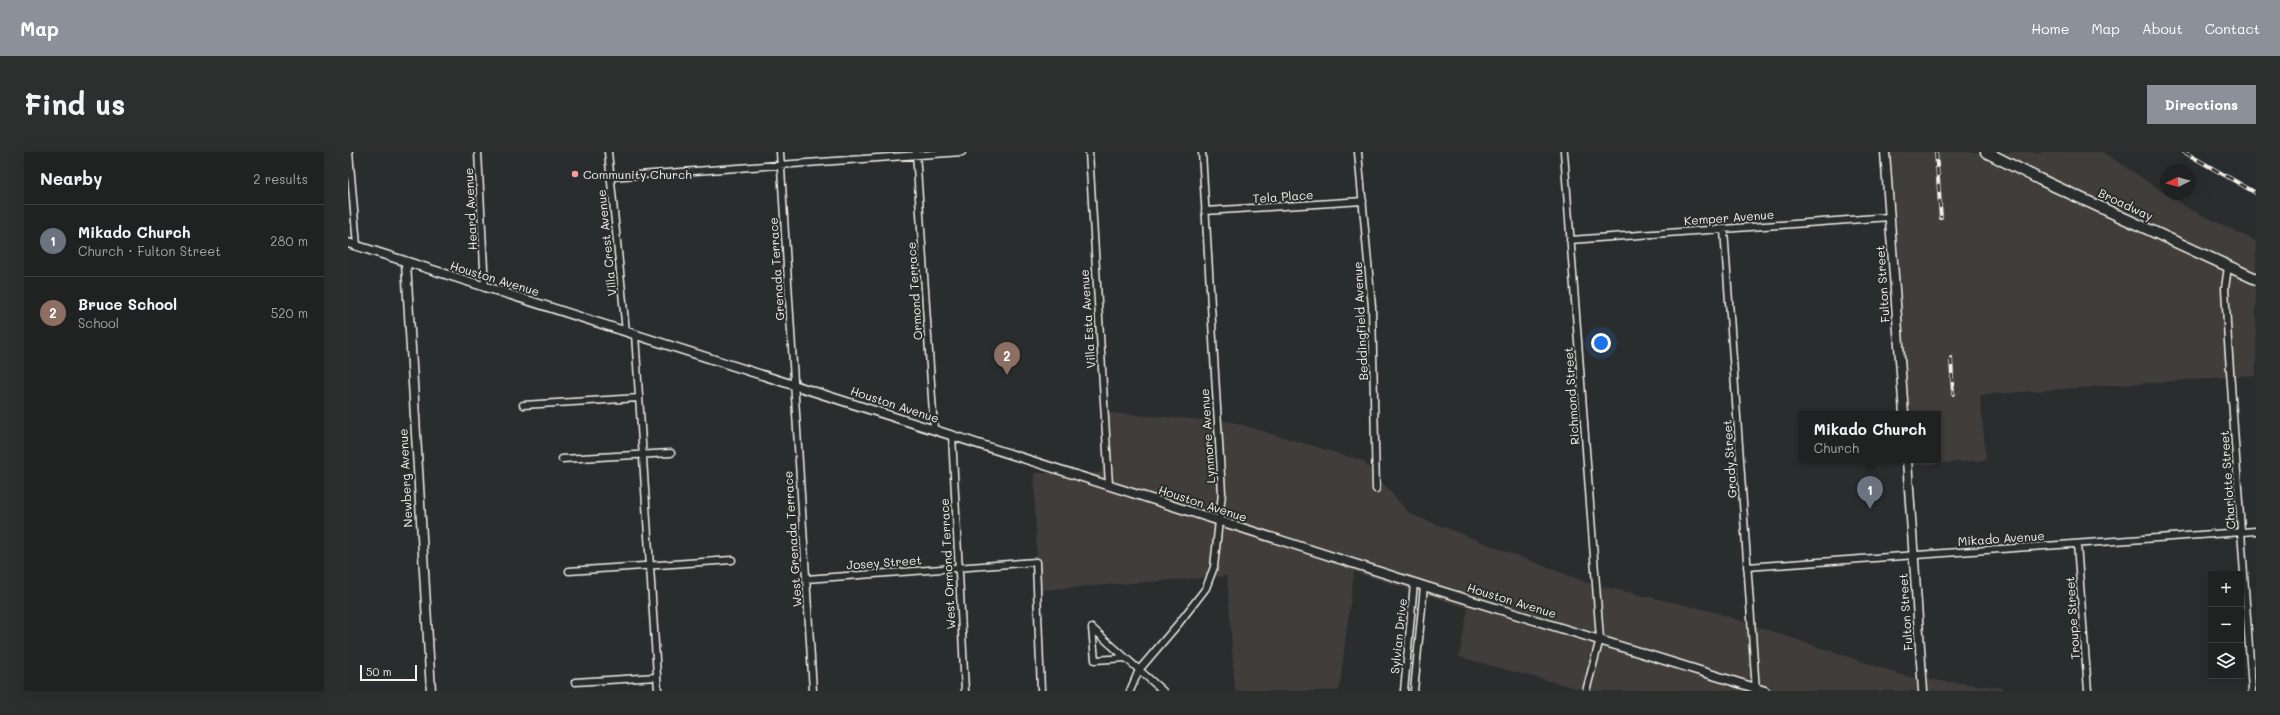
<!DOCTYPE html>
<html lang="en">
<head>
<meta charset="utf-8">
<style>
  body { margin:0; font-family:Mali,sans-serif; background:#2d2f2f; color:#f1f3f6 }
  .controls { position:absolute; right:12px; bottom:12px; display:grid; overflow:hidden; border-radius:0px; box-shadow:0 4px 16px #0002 }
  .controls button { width:36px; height:36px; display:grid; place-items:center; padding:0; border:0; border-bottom:1px solid #3d3f40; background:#202222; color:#f1f3f6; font:20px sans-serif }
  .compass { position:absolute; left:1812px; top:12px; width:36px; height:36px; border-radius:50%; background:#202222; box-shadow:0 4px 16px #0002; rotate:265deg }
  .scale { position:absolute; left:12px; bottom:10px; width:57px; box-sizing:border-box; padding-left:4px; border:2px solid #f4f1e8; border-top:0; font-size:11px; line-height:14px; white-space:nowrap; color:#f4f1e8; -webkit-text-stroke:3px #2a2d2e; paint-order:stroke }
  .you { position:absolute; left:1253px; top:191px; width:14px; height:14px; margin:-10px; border:3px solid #fff; border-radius:50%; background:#1a73e8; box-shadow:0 0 0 6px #1a73e833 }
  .badge { display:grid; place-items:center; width:26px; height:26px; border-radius:50%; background:#8c9099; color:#fff; font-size:13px; font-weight:700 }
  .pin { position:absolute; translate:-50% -33px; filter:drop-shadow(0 1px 2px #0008) }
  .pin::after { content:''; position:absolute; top:21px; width:14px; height:12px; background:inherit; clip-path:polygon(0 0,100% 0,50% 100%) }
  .popup { position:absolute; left:1451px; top:259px; width:142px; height:52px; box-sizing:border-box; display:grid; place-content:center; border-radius:0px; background:#202222; filter:drop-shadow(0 1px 3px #0005); font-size:13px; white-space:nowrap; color:#a2a4a5 }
  .popup b { font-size:15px; color:#f1f3f6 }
  .popup::after { content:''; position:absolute; left:50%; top:100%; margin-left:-8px; border:8px solid transparent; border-top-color:#202222 }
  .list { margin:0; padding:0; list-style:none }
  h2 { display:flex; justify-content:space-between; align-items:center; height:52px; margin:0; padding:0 16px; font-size:17px }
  h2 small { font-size:13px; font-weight:400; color:#a2a4a5 }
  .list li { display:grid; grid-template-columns:26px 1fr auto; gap:12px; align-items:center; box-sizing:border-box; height:72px; padding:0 16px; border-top:1px solid #3d3f40 }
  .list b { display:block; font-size:15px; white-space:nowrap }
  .list p { margin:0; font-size:13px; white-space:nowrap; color:#a2a4a5 }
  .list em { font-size:13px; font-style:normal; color:#a2a4a5 }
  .icon { flex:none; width:22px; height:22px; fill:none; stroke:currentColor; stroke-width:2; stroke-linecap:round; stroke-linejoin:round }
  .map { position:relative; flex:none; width:1908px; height:539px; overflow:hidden; border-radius:0px }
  header { display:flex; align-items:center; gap:24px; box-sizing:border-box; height:56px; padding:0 20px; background:#8c9099; color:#fff }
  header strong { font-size:19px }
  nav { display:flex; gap:22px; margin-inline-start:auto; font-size:14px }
  .intro { display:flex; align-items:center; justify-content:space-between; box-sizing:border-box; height:96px; padding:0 24px }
  h1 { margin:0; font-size:28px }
  .button { padding:10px 18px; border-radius:0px; background:#8c9099; color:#fff; font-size:14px; font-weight:700 }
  main { display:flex; gap:24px; padding:0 24px }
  aside { flex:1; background:#202222; border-radius:0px; box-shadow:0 4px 16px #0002 }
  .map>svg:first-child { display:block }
  .built { fill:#3f3e3a }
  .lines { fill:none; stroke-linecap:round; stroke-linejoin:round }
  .minor-casing { stroke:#f4f1e8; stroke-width:9 }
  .tertiary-casing { stroke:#f4f1e8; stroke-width:11 }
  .primary-casing { stroke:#f4f1e8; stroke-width:13 }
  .minor { stroke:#2a2d2e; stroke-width:6 }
  .tertiary { stroke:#2a2d2e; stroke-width:8 }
  .primary { stroke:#2a2d2e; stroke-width:10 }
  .rail-casing { stroke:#f4f1e8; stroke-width:4 }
  .rail { stroke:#2a2d2e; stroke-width:2.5; stroke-dasharray:8; stroke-linecap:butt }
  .poi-dot { fill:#ff9aa2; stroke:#2a2d2e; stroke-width:1.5 }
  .labels { text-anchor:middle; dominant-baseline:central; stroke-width:4; stroke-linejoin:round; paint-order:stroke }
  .poi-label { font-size:12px; fill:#f4f1e8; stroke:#2a2d2e; text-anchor:start }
  .street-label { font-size:12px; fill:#f4f1e8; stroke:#2a2d2e }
</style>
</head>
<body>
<header>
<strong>Map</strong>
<nav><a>Home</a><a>Map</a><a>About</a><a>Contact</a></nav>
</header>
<div class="intro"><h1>Find us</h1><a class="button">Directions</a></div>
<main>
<aside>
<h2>Nearby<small>2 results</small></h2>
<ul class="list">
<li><span class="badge" style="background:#6b7280">1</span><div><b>Mikado Church</b><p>Church · Fulton Street</p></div><em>280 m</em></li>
<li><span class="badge" style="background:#8d6e63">2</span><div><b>Bruce School</b><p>School</p></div><em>520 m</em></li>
</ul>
</aside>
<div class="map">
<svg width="1908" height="539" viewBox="0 0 1908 539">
  <rect width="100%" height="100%" fill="#2a2d2e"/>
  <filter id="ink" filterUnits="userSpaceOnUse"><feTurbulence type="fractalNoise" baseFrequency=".025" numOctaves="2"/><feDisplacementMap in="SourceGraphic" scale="8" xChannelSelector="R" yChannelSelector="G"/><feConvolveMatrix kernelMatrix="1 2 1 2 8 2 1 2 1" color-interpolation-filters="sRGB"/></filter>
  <g filter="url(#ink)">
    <path class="built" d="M1541 0H1755L1838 55 1908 89V223L1632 243 1638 308 1560 314V308H1590V262H1557Z
      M761 261 884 270 1015 309 1062 362 1240 431 1363 459 1560 525 1654 536V539H1239L1111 505 1120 456 1006 420 991 539H887L879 424 690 438 686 321H753Z"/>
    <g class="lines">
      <defs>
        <path id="minor" d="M1 0 9 94
          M130 0 137 136
          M260 0 278 180
          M432 0 465 539
          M568 0 586 277
          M741 0 761 333
          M1010 0 1024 155 1028 337
          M1216 0 1252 487 1238 539
          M262 25 614 0
          M857 59 1015 49
          M1376 77 1408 539
          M1222 88 1542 65
          M1880 115 1877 136 1880 189 1904 539
          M287 182 310 539
          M175 253 291 246
          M604 283 617 539
          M214 307 323 301
          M1729 392 1740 539
          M1399 415 1908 379
          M221 419 384 408
          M458 427 688 410 693 539
          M777 506 747 508 744 476 815 539
          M227 530 309 525
          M782 539 791 518 831 471 858 436 866 415 874 341 854 0
          M1056 539 1066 431
          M1066 539 1076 434"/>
        <path id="tertiary" d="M1537 0 1556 262
          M0 91 1076 434 1417 539
          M58 111 83 539
          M1559 308 1575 539"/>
        <path id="primary" d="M1638 0 1691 27 1908 127"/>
      </defs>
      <use href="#minor" class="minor-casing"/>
      <use href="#tertiary" class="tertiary-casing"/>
      <use href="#primary" class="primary-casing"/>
      <use href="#minor" class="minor"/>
      <use href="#tertiary" class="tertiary"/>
      <use href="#primary" class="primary"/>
      <defs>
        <path id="rail" d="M1588 0 1593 66
          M1836 0 1908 41
          M1603 206 1605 242"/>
      </defs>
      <use href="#rail" class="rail-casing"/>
      <use href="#rail" class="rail"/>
    </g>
  </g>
  <circle class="poi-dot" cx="227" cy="22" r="4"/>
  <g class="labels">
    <g class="poi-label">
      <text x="235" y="22">Community Church</text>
    </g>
    <g class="street-label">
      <text transform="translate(935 44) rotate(-4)">Tela Place</text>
      <text transform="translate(1778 52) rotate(25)">Broadway</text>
      <text transform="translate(122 57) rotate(-93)">Heard Avenue</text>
      <text transform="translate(1381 65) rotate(-4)">Kemper Avenue</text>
      <text transform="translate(258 91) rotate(-96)">Villa Crest Avenue</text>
      <text transform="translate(428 117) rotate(-94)">Grenada Terrace</text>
      <text transform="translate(147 126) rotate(17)">Houston Avenue</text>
      <text transform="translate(1534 132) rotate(-94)">Fulton Street</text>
      <text transform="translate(566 139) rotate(-94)">Ormond Terrace</text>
      <text transform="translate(739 167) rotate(-94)">Villa Esta Avenue</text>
      <text transform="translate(1012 169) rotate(-93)">Beddingfield Avenue</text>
      <text transform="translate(1223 244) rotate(-94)">Richmond Street</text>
      <text transform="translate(547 252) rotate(18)">Houston Avenue</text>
      <text transform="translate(859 284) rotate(-94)">Lynmore Avenue</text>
      <text transform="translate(1381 307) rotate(-94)">Grady Street</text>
      <text transform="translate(57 326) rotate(-93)">Newberg Avenue</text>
      <text transform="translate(1879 328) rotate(-94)">Charlotte Street</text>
      <text transform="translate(855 351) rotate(18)">Houston Avenue</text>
      <text transform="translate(1653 386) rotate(-4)">Mikado Avenue</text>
      <text transform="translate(444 387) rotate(-94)">West Grenada Terrace</text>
      <text transform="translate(536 410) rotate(-4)">Josey Street</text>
      <text transform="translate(599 412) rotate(-93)">West Ormond Terrace</text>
      <text transform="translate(1164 448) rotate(17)">Houston Avenue</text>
      <text transform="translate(1557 460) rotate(-94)">Fulton Street</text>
      <text transform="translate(1724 466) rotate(-94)">Troupe Street</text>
      <text transform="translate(1050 484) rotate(-84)">Sylvian Drive</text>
    </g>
  </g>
</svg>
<div class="controls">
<button>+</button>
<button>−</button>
<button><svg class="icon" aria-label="layers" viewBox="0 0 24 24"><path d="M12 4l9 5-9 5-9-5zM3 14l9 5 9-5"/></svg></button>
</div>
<svg class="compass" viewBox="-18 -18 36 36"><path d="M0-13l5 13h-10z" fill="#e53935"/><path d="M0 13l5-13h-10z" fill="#a2a4a5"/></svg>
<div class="scale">50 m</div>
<div class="you"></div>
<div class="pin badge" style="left:1522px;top:357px;background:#6b7280">1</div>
<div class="popup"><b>Mikado Church</b>Church</div>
<div class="pin badge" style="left:659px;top:223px;background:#8d6e63">2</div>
</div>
</main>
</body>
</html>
